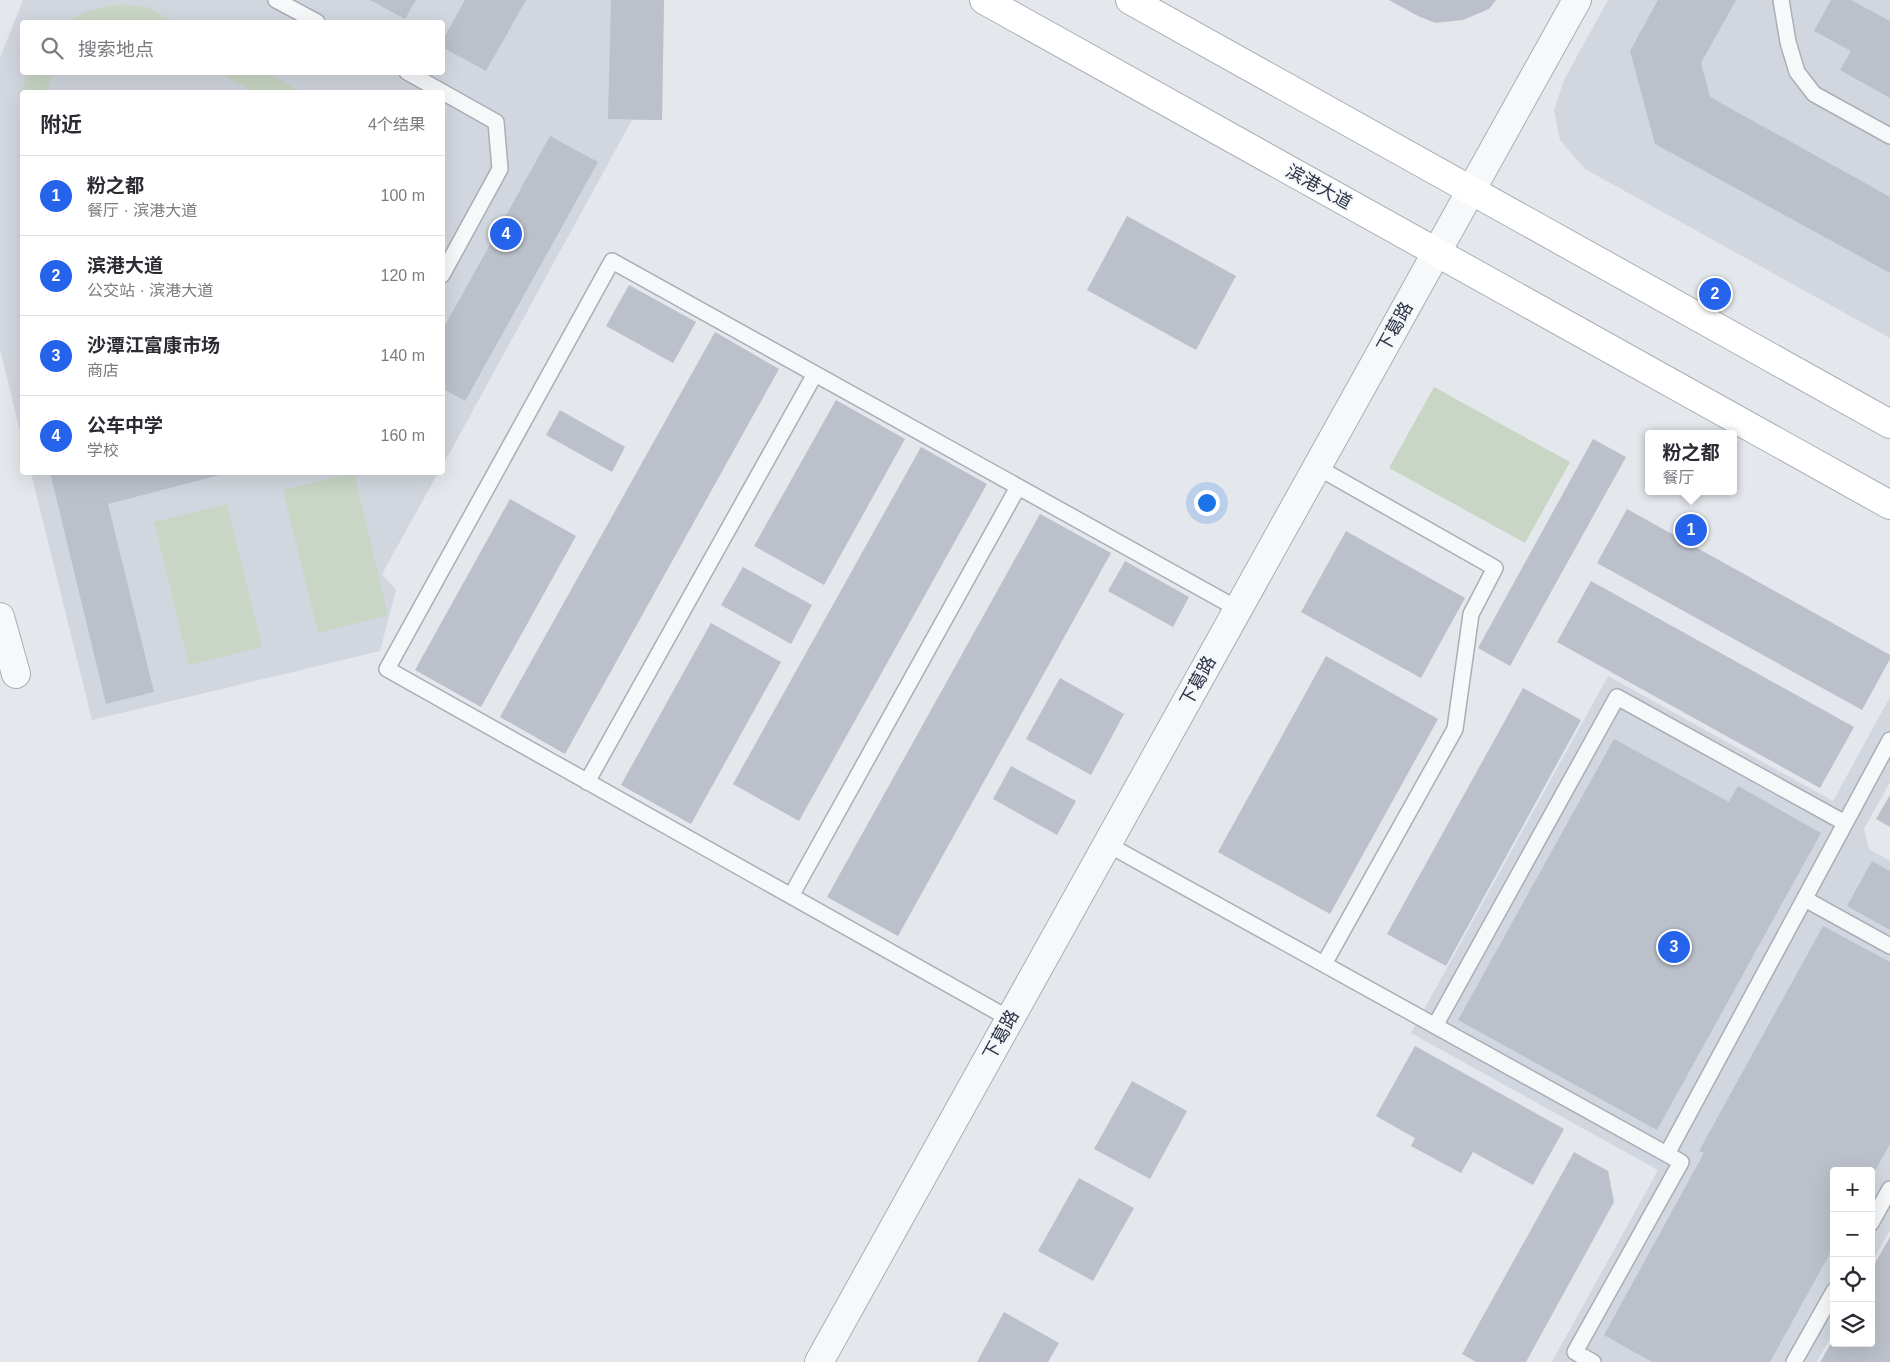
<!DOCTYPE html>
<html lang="zh">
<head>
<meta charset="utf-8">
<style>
  body { margin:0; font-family:Arial,"Noto Sans SC",sans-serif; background:#f2f2f3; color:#2b2b33 }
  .controls { position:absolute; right:15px; bottom:15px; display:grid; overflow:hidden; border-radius:5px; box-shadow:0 5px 20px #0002 }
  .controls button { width:45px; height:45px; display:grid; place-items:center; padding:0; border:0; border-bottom:1px solid #e1e1e2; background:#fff; color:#2b2b33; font:25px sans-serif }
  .you { position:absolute; left:1206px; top:502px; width:18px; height:18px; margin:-12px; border:4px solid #fff; border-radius:50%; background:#1a73e8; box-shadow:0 0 0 8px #1a73e833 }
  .badge { display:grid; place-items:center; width:32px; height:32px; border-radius:50%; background:#2563eb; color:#fff; font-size:16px; font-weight:700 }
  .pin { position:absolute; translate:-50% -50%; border:2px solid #fff; box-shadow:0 1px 5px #0006 }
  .popup { position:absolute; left:1645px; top:430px; width:92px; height:65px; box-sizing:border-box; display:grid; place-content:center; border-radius:5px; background:#fff; filter:drop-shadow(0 1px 4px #0005); font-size:16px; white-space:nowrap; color:#7c7c81 }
  .popup b { font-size:19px; color:#2b2b33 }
  .popup::after { content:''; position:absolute; left:50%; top:100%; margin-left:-10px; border:10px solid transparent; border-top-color:#fff }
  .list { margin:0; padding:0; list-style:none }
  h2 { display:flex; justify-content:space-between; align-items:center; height:65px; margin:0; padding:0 20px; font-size:21px }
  h2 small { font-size:16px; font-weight:400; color:#7c7c81 }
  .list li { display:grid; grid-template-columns:32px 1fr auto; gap:15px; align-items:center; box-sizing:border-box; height:80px; padding:0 20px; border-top:1px solid #e1e1e2 }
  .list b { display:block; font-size:19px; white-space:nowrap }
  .list p { margin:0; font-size:16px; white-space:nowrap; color:#7c7c81 }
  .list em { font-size:16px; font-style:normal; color:#7c7c81 }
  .icon { flex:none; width:28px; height:28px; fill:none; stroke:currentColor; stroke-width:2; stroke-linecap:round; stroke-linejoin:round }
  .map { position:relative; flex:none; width:1890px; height:1362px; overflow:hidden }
  .search { position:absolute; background:#fff; box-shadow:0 5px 20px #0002; left:20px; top:20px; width:425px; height:55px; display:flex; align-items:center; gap:12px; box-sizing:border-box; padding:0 18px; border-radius:5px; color:#7c7c81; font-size:19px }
  .panel { position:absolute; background:#fff; box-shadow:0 5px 20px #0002; left:20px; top:90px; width:425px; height:385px; border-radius:5px }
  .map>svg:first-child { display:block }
  .built { fill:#d2d6de; fill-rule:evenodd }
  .green { fill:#c9d6c5 }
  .building { fill:#bbc0ca }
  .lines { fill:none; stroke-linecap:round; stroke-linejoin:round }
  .service-casing { stroke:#a9aeb7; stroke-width:18 }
  .minor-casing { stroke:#a9aeb7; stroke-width:30 }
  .secondary-casing { stroke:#a9aeb7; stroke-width:30 }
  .service { stroke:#f7f8fa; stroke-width:15 }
  .minor { stroke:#f7f8fa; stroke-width:28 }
  .secondary { stroke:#fff; stroke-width:28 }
  .labels { text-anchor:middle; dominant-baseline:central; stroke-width:4; stroke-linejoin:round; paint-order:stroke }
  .street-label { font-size:18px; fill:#2b3445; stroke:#f4f6f9 }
</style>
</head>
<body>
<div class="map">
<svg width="1890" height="1362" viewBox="0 0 1890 1362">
  <rect width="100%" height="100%" fill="#e4e7ec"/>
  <path class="built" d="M23 0H664L662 120H632L443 465 442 92H22V440L0 349V58ZM22 22H442V72H22Z
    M1608 0H1890V338L1585 169 1560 140 1554 110 1564 80Z
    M31 473H438L382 574 396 590 380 651 92 720Z
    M1608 676 1833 801 1890 697V782L1864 829 1869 849 1890 861V1230L1871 1264V1171H1834V1331L1817 1362H1552L1658 1170 1411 1033Z"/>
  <path class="green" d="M121 4 147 7 176 22H66C84 11 101 7 121 4Z
    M27 73H54L49 82 47 92H22V126L21 98 26 74Z
    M218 73H267L303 92H254Z
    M1434 387 1570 462 1525 543 1389 468Z
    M354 473 388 615 318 633 283 490Z
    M227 504 262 647 189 665 154 522Z"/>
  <path class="building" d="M370 0H416L405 19Z
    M465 0H526L486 71 442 47V41Z
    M611 0H664L662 120 608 119Z
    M1389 0H1496L1489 9 1463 20 1435 23 1418 16Z
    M1658 0H1736L1701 63 1710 97 1890 197V273L1655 144 1630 51Z
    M1831 0H1851L1890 21V98L1840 70 1851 51 1814 31Z
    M550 136 598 162 465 401 442 388V331Z
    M1127 216 1236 276 1196 350 1087 290Z
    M629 285 696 322 673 363 606 326Z
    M715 332 779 369 565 754 500 717Z
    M836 400 905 439 824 585 754 546Z
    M560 410 625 447 612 472 546 435Z
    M1593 439 1626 457 1510 666 1478 648Z
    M921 447 987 484 799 821 733 784Z
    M50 472H231L108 504 154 692 106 704Z
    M510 499 576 536 481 707 415 670Z
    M1627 509 1890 655V659L1862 710 1597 563Z
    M1040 514 1111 553 898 936 827 897Z
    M1346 531 1465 598 1421 678 1301 612Z
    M1125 561 1189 597 1173 627 1108 591Z
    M743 567 812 605 791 644 721 605Z
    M1591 581 1854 727 1820 788 1557 642Z
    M711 623 781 662 691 824 621 785Z
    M1326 656 1438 719 1330 914 1218 852Z
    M1060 678 1124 714 1091 775 1026 739Z
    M1523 688 1581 720 1446 966 1387 934Z
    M1614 739 1729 802 1738 786 1821 833 1657 1130 1458 1020Z
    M1011 766 1076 801 1057 835 993 799Z
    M1890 795V827L1876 819Z
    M1872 861 1890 871V930L1847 906Z
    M1823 926 1890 962V1144L1871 1178V1171H1834V1246L1770 1362H1652L1604 1335 1704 1153 1699 1151Z
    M1415 1046 1564 1129 1533 1185 1473 1152 1461 1173 1411 1146 1415 1138 1376 1116Z
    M1132 1081 1187 1111 1150 1179 1094 1149Z
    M1574 1152 1608 1171 1614 1202 1526 1362H1476L1462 1354Z
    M1079 1178 1134 1208 1093 1281 1038 1251Z
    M1890 1237V1362H1820L1834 1338V1343H1871V1270Z
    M1004 1312 1059 1343 1048 1362H977Z"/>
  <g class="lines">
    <defs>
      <path id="service" d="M276 0 317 22
        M1781 0 1788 42 1797 72 1814 94 1890 136
        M407 72 496 122 500 169 442 275
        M1317 467 1495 568 1471 614 1455 729 1324 964
        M587 782 815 374
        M1107 844 1681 1162 1575 1352 1593 1362
        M791 896 1018 487
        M1805 899 1890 946
        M1010 1019 387 669 612 261 1238 609
        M1435 1026 1617 697 1845 823
        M1667 1154 1890 740
        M1871 1223 1890 1189
        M1794 1362 1834 1291"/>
      <path id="minor" d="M0 617 16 674
        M819 1362 1577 0"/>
      <path id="secondary" d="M984 0 1890 505
        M1130 0 1890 424"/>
    </defs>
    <use href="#service" class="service-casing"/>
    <use href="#minor" class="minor-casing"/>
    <use href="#secondary" class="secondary-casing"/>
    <use href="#service" class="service"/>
    <use href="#minor" class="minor"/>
    <use href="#secondary" class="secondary"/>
  </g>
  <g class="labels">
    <g class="street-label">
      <text transform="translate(1319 187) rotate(29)">滨港大道</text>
      <text transform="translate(1395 327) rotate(-61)">下葛路</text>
      <text transform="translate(1198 681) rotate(-61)">下葛路</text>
      <text transform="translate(1001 1035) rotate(-61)">下葛路</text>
    </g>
  </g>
</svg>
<div class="controls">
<button>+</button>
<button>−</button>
<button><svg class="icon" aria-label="locate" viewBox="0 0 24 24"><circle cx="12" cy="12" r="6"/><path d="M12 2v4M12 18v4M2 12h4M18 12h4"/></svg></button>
<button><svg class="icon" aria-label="layers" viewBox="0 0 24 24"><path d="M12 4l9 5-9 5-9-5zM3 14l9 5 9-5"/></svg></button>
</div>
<div class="you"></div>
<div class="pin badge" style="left:1691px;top:530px">1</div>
<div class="popup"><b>粉之都</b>餐厅</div>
<div class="pin badge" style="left:1715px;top:294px">2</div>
<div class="pin badge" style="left:1674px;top:947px">3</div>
<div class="pin badge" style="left:506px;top:234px">4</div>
<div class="search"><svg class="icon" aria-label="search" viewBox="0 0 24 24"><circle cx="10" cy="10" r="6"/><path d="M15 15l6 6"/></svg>搜索地点</div>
<section class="panel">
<h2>附近<small>4个结果</small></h2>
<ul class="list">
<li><span class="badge">1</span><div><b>粉之都</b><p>餐厅 · 滨港大道</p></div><em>100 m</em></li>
<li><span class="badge">2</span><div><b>滨港大道</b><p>公交站 · 滨港大道</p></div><em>120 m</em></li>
<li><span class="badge">3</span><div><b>沙潭江富康市场</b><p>商店</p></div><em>140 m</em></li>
<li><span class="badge">4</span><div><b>公车中学</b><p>学校</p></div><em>160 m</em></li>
</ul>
</section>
</div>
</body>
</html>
